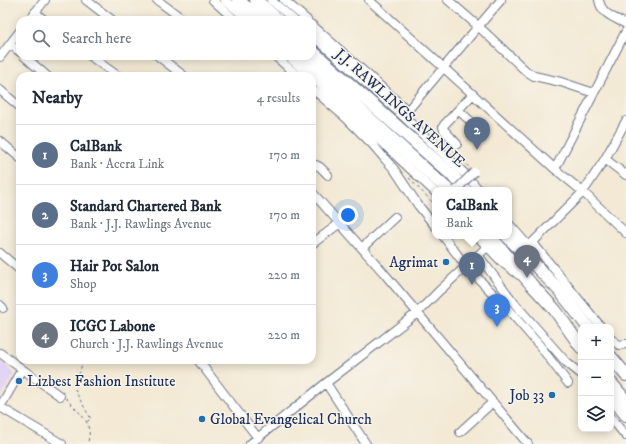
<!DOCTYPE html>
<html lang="en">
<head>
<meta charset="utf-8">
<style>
  body { margin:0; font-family:"IM FELL DW Pica",serif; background:#f2f2f3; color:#1f2937 }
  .controls { position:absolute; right:12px; bottom:12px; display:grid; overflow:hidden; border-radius:8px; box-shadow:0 2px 10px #0003 }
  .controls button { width:36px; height:36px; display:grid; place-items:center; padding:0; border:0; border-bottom:1px solid #e0e1e3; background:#fff; color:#1f2937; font:20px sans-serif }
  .you { position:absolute; left:348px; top:215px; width:14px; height:14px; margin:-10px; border:3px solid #fff; border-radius:50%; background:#1a73e8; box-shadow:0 0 0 6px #1a73e833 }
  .badge { display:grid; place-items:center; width:26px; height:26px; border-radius:50%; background:#7c3aed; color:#fff; font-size:13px; font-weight:700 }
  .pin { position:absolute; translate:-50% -33px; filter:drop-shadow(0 1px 2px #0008) }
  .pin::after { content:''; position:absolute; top:21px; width:14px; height:12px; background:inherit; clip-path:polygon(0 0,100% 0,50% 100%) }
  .popup { position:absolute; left:432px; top:187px; width:80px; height:52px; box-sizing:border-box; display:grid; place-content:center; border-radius:8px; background:#fff; filter:drop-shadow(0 1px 3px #0005); font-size:13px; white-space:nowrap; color:#747a83 }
  .popup b { font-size:15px; color:#1f2937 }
  .popup::after { content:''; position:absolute; left:50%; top:100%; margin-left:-8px; border:8px solid transparent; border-top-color:#fff }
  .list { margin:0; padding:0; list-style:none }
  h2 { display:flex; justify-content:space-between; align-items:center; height:52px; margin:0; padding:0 16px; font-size:17px }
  h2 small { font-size:13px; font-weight:400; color:#747a83 }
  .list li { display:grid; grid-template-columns:26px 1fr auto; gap:12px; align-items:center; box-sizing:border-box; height:60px; padding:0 16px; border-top:1px solid #e0e1e3 }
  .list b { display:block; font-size:15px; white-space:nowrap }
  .list p { margin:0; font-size:13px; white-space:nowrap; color:#747a83 }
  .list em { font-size:13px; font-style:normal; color:#747a83 }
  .icon { flex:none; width:22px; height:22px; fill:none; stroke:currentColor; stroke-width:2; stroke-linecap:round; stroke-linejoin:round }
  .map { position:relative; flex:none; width:626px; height:444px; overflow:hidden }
  .search { position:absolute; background:#fff; box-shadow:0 2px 10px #0003; left:16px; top:16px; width:300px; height:44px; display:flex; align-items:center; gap:10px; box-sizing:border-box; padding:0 14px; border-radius:12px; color:#747a83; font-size:15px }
  .panel { position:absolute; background:#fff; box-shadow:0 2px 10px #0003; left:16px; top:72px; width:300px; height:292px; border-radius:12px }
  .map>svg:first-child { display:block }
  .built { fill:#e1d4f4 }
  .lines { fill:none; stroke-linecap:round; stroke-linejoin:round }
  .minor-casing { stroke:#677087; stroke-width:10 }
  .highway-casing { stroke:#677087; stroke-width:14 }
  .path { stroke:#677087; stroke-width:1; stroke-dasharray:3 3; stroke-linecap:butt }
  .minor { stroke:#fff; stroke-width:8 }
  .highway { stroke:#fff; stroke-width:12 }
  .minor-bridge-casing { stroke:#677087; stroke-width:10; stroke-linecap:butt }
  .minor-bridge { stroke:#fff; stroke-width:8 }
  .poi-dot { fill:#1f6fb2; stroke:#f7f3e8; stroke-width:1.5 }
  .labels { text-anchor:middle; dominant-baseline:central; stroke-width:3; stroke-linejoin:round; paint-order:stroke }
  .street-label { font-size:15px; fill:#1b2f5e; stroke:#f7f3e8 }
  .poi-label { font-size:15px; fill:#1b2f5e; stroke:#f7f3e8; text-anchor:end }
</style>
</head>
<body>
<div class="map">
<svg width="626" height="444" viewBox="0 0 626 444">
  <rect width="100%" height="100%" fill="#f7f3e8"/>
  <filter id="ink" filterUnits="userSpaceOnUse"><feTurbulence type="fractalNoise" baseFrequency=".025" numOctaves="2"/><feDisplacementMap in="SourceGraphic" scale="8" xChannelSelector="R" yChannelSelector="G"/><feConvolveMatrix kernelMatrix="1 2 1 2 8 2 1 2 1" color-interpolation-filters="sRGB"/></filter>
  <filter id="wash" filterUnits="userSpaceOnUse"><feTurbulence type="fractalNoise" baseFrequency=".012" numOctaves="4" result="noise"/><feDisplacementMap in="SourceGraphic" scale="16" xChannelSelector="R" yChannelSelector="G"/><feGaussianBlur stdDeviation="0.9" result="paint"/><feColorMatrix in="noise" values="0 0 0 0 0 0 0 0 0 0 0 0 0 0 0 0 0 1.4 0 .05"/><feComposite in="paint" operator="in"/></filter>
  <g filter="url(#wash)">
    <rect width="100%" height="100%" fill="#f3e9d4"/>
    <path class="built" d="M0 360 15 374 0 399Z"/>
  </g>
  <g filter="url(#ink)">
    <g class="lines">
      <defs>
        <path id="minor" d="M86 0 112 20
          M157 0 184 20
          M213 0 235 20
          M225 0 248 20
          M271 0 294 20
          M284 0 307 20
          M369 0 444 68 555 169 583 192 626 233
          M448 0 478 26 526 71 534 76 561 82 594 93
          M599 0C601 14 615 18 626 24
          M35 12 44 20
          M29 20 45 0
          M312 25 408 111
          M312 35 403 116 465 174 479 190
          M10 44 20 52
          M24 56 47 76
          M90 56 118 76
          M158 56 184 76
          M275 56 298 76
          M288 56 310 76
          M0 57 20 31
          M312 77 435 192
          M0 90 20 107
          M312 93 315 91 346 118 373 145 385 159 394 169 418 205 435 226
          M458 110 476 126
          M403 116C436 77 468 38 501 0
          M0 141 20 158
          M457 144 444 130 443 127 444 125 473 94
          M605 159 626 175
          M312 166 316 165 320 167 328 175
          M555 169 626 31
          M312 192 383 272 528 444
          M509 224 532 250
          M443 236 466 266 505 306 540 346 568 383
          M477 236 503 263 519 275
          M533 243 601 327
          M312 244 340 223
          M529 246 583 192 605 159 626 121
          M362 248 395 217
          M0 253 20 270
          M478 255 515 304 566 362 581 374
          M0 305 3 308
          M611 339 619 345 626 344
          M0 353 22 369 60 396
          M198 360 258 438
          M326 383 366 444
          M0 407 62 444
          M0 407 22 369
          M611 418 626 436
          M460 432 493 402
          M250 444 326 383 417 313 439 291 487 247"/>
        <path id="highway" d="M238 0 261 20
          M256 0 278 20
          M312 51 452 175 465 190
          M301 56 448 190
          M490 236 531 284 555 310 581 347
          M507 236 560 291 588 327
          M611 357 626 375
          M611 383 626 401
          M611 396 626 415"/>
      </defs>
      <use href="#minor" class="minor-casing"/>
      <use href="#highway" class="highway-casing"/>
      <path class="path" d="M433 134 435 132 470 168
        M409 178 435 205
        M83 360 75 389 78 396 91 419 86 422
        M66 398C74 409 88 417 89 431 90 435 88 440 88 444"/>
      <use href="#minor" class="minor"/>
      <use href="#highway" class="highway"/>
      <defs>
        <path id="minor-bridge" d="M456 190 474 172"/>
      </defs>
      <use href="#minor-bridge" class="minor-bridge-casing"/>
      <use href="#minor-bridge" class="minor-bridge"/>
    </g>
  </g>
  <g class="poi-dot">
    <circle cx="446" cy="262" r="4"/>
    <circle cx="19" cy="381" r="4"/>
    <circle cx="552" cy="395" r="4"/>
    <circle cx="202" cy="419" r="4"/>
  </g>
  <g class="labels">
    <g class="street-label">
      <text transform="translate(400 108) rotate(42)">J.J. RAWLINGS AVENUE</text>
    </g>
    <g class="poi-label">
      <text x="438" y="262">Agrimat</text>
      <text x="27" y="381" text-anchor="start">Lizbest Fashion Institute</text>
      <text x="544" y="395">Job 33</text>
      <text x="210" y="419" text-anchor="start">Global Evangelical Church</text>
    </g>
  </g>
</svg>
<div class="controls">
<button>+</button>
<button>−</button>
<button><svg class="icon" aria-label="layers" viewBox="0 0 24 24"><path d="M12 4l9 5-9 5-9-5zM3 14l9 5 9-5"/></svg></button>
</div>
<div class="you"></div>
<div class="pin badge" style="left:472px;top:285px;background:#5c6f8a">1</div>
<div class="popup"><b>CalBank</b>Bank</div>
<div class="pin badge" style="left:477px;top:150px;background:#5c6f8a">2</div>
<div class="pin badge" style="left:497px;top:327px;background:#3f7fe0">3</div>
<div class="pin badge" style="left:527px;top:278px;background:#6b7280">4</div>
<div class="search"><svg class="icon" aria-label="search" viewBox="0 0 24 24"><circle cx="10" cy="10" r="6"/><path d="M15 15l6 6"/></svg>Search here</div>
<section class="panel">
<h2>Nearby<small>4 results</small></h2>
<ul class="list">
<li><span class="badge" style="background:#5c6f8a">1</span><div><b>CalBank</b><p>Bank · Accra Link</p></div><em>170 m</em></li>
<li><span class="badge" style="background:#5c6f8a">2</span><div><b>Standard Chartered Bank</b><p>Bank · J.J. Rawlings Avenue</p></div><em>170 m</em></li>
<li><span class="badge" style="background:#3f7fe0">3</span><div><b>Hair Pot Salon</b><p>Shop</p></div><em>220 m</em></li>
<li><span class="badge" style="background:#6b7280">4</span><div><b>ICGC Labone</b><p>Church · J.J. Rawlings Avenue</p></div><em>220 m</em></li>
</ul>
</section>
</div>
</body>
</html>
